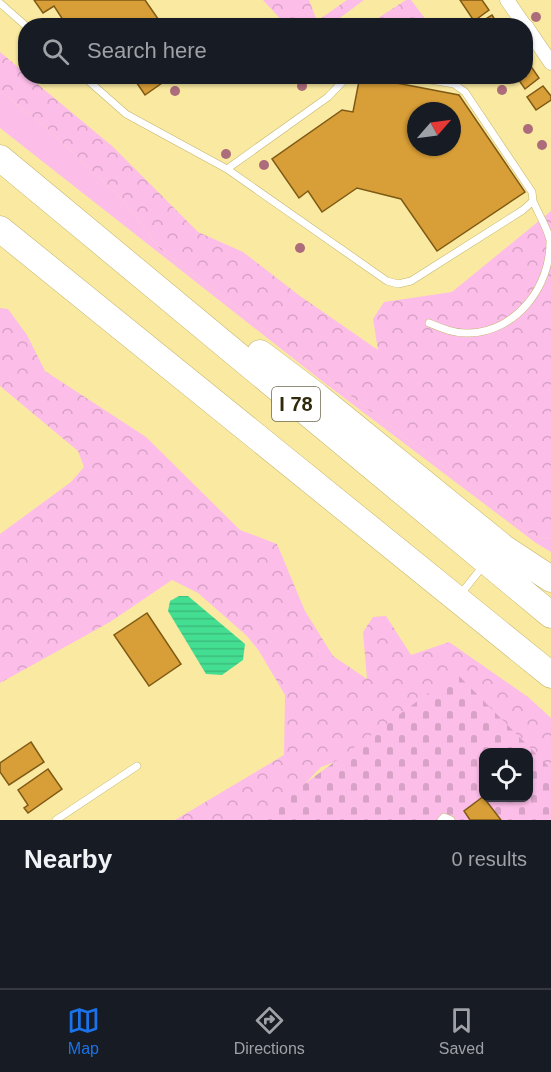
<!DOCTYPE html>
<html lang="en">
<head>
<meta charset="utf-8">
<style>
  body { margin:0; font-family:Arial,sans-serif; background:#20242c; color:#f1f3f6 }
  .controls { position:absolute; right:18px; bottom:18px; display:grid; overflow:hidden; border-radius:12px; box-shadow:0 2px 4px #0004 }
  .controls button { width:54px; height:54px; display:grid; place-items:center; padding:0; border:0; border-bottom:2px solid #363941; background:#171b24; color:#f1f3f6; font:30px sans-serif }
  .compass { position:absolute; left:407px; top:102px; width:54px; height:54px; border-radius:50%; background:#171b24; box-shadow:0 2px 4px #0004; rotate:62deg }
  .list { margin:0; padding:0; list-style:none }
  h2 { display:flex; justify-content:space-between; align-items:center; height:78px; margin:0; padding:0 24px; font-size:26px }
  h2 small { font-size:20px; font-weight:400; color:#9ea1a6 }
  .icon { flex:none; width:33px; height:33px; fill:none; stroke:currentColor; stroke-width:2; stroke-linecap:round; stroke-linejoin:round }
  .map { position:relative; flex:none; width:551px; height:820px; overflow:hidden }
  .search { position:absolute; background:#171b24; box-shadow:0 2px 4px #0004; left:18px; right:18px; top:18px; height:66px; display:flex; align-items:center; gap:15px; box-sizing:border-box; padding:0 21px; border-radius:24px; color:#9ea1a6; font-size:22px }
  .sheet { height:168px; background:#171b24 }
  nav { display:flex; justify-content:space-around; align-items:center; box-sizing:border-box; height:84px; border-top:2px solid #363941; background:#171b24; font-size:16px; color:#9ea1a6 }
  nav a { display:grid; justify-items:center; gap:3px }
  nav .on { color:#1a73e8 }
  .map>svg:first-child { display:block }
  .green { fill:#fcbde9 }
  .forest { fill:url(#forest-crowns) }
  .cemetery { fill:url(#cemetery-stones); fill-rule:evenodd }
  .water { fill:url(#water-rules) }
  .building { fill:#d89e37; stroke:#7f5a16; stroke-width:1.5; fill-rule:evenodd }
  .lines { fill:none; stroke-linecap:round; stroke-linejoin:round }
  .service-casing { stroke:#c4b46c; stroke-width:8 }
  .minor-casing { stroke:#c4b46c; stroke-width:15 }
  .motorway-casing { stroke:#c4b46c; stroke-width:27 }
  .service { stroke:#fff; stroke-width:7 }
  .minor { stroke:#fff; stroke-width:14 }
  .motorway { stroke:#fff; stroke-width:26 }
  .tree { fill:#ac6c7b }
  .labels { text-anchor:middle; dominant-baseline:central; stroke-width:6; stroke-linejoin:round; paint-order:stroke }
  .shield { fill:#fff; stroke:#6e6954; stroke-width:1.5 }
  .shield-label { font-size:20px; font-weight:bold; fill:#30290b }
</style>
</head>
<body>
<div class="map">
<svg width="551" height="820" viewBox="0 0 551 820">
  <defs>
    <pattern id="forest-crowns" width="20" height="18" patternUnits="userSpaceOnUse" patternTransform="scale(1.5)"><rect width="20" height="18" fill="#fcbde9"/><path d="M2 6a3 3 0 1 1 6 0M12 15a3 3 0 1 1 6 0" fill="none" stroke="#d8a2c6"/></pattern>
    <pattern id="cemetery-stones" width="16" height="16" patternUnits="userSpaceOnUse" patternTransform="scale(1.5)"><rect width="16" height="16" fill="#fcbde9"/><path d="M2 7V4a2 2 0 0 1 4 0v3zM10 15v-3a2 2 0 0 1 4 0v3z" fill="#d8a2c6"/></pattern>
    <pattern id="water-rules" width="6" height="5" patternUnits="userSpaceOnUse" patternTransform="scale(1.5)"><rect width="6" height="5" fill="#44de93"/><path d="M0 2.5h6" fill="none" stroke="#3cbe7d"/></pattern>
  </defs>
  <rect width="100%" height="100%" fill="#faeaa1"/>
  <path class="green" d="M0 91 48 129 121 198 160 249 530 534 544 539 551 537V552L536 543 322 381 0 128Z"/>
  <path class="forest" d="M263 0H309L317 21 347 0H364L337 20 333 26 286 25Z
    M406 0H411L430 25H367Z
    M0 52 25 73 26 76 29 77 112 146 198 232 243 252 300 296 378 350 373 319 384 302 452 292 551 211V537L544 539 530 534 160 249 121 198 48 129 0 91Z
    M0 308 8 309 27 335 45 371 146 437 240 530 277 544 305 611 333 656 367 679 363 632 373 617 386 616 411 655 449 642 528 697 551 718V791L528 752H484L393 741 321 767 270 820H175L284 755 285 695 259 651 247 636 198 593 172 580 110 622 0 683V534L71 482 84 467 78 451 0 386Z"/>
  <path class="cemetery" d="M456 673 551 769V820H255ZM484 752H528V798H484Z"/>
  <path class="water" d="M179 596H188L245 644 243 660 222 675 206 674 168 611 170 601Z"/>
  <path class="building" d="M34 0H145L163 26H67L54 6 43 13Z
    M460 0H482L489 10 474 21Z
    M492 15 499 26H476V25Z
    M526 59 539 78 525 89 516 76H526Z
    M132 76H172L145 95Z
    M360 76 459 95 525 192 437 251 401 199 357 188 322 212 308 191 299 198 272 159 342 110 353 112ZM416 111H452V147H416Z
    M543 86 551 96V100L536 110 527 97Z
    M147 613 181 664 149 686 114 635Z
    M31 742 44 762 9 785 0 772V763Z
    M48 769 62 789 28 813 24 808 28 805 18 790Z
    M484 796V798L501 820H470L464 811Z"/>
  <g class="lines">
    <defs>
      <path id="service" d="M0 3 26 26
        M83 76 126 114 227 169 387 281 398 284 411 281 523 210 533 201 532 192 465 92 454 84 407 76
        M227 169 328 97 348 76
        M429 323C441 328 455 334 469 333 515 332 551 288 550 240 547 227 538 213 533 201
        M460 595 483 566
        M56 820 137 766
        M441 820 444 817 451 820"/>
      <path id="minor" d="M507 0 525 26
        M526 26 551 63"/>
      <path id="motorway" d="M0 158 551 615
        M0 229 551 675
        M260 353 317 396 504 548 551 579"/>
    </defs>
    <use href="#service" class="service-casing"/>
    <use href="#minor" class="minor-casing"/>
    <use href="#motorway" class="motorway-casing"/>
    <use href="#service" class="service"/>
    <use href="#minor" class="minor"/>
    <use href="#motorway" class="motorway"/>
  </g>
  <g class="tree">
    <circle cx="536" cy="17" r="5"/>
    <circle cx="302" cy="86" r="5"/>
    <circle cx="502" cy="90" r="5"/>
    <circle cx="175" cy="91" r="5"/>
    <circle cx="528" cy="129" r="5"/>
    <circle cx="542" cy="145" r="5"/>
    <circle cx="226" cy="154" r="5"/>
    <circle cx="264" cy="165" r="5"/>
    <circle cx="300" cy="248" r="5"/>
  </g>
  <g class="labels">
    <rect class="shield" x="272" y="387" width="48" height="34" rx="4.5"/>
    <g class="shield-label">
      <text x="296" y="404">I 78</text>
    </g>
  </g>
</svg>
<div class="controls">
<button><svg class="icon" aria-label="locate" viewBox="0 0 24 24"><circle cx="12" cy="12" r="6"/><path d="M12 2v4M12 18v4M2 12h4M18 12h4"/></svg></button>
</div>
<svg class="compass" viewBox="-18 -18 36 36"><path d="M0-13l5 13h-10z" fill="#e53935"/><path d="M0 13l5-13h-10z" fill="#9ea1a6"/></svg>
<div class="search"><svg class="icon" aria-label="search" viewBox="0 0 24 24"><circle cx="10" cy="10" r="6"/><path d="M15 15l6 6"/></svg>Search here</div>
</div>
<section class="sheet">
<h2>Nearby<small>0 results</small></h2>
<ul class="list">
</ul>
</section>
<nav>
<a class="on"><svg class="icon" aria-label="map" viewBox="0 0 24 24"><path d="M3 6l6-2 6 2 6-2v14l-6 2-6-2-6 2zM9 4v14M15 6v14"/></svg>Map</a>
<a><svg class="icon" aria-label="directions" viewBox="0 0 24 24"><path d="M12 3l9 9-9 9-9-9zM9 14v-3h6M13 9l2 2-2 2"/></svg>Directions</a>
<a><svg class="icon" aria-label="saved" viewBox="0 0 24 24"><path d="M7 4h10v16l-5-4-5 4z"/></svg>Saved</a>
</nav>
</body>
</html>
